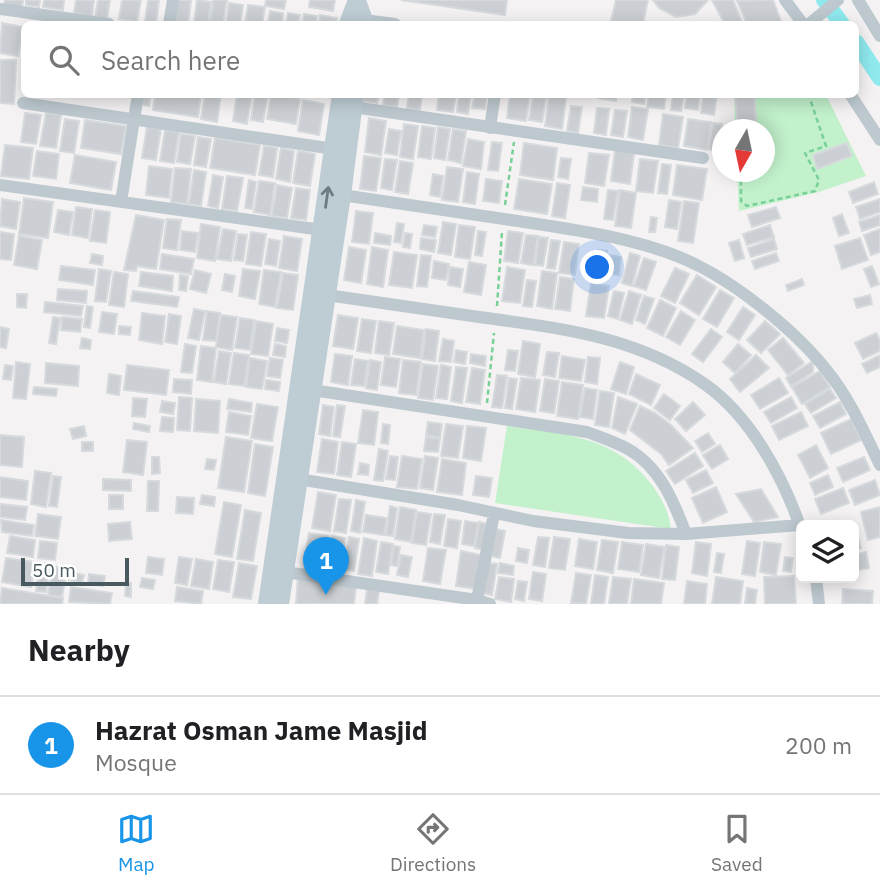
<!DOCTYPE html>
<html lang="en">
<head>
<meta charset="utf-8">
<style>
  body { margin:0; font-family:"IBM Plex Sans",sans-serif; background:#f2f2f2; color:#202124 }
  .controls { position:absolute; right:21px; bottom:21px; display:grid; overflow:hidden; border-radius:10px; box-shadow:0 4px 18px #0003 }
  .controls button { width:63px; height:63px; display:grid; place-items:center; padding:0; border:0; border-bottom:2px solid #e0e0e0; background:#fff; color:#202124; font:35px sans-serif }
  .compass { position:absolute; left:712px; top:119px; width:63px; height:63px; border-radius:50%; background:#fff; box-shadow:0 4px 18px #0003; rotate:189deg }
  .scale { position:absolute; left:21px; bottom:18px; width:108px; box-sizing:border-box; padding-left:7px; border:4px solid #495960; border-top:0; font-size:19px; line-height:24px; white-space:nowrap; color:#495960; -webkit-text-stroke:5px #fff; paint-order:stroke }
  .you { position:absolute; left:598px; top:268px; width:24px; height:24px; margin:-18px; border:5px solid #fff; border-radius:50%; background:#1a73e8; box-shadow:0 0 0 10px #1a73e833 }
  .badge { display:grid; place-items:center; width:46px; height:46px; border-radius:50%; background:#1895e8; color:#fff; font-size:23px; font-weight:700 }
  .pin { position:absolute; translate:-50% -58px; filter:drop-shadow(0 2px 4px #0008) }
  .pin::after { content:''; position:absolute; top:37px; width:24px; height:21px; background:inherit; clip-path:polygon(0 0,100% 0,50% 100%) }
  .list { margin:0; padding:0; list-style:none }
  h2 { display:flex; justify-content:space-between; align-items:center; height:91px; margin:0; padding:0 28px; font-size:30px }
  h2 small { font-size:23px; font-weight:400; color:#757577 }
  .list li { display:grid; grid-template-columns:46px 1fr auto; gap:21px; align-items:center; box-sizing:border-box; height:98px; padding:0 28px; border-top:2px solid #e0e0e0 }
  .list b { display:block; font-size:26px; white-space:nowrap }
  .list p { margin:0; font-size:23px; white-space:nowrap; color:#757577 }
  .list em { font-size:23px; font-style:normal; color:#757577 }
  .icon { flex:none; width:38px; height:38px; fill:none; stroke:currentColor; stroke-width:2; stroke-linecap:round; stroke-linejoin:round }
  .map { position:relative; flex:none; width:880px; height:604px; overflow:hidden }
  .search { position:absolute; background:#fff; box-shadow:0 4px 18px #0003; left:21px; right:21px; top:21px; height:77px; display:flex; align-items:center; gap:18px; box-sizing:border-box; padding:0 24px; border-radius:10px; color:#757577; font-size:26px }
  .sheet { height:189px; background:#fff }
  nav { display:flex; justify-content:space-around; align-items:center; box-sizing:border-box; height:98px; border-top:2px solid #e0e0e0; background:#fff; font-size:19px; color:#757577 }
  nav a { display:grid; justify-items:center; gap:4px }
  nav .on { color:#1895e8 }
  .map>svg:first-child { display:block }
  .green { fill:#c2f1cc }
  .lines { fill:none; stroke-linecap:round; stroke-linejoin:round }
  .canal { stroke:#8feaee; stroke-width:16 }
  .building { fill:#ccd0d4; stroke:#d6dadd; stroke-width:2 }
  .path { stroke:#79d097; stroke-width:2.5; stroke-dasharray:5 3.5; stroke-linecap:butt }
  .street { stroke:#bdc9cf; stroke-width:12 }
  .secondary { stroke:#beccd4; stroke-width:18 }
  .oneway { stroke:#6c7c83 }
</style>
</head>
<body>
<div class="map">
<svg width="880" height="604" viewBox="0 0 880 604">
  <rect width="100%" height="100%" fill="#f4f2f3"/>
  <path class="green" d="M734 95H826L866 176 819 192 739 211 737 172H764V130L735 129Z
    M507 426C563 434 615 435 652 485 662 499 669 512 671 529L495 503Z"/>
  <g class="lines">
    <path class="canal" d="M824 0 842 24
      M856 42 880 78"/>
  </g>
  <path class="building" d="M5 0H23L22 8 4 5Z
    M26 0H40L39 7 26 5Z
    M44 0H64L63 10 43 7Z
    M76 0H94L92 16 74 13Z
    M98 0H110L107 19 95 17Z
    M122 0H141L137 22 119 19Z
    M148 0H159L156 24 145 22Z
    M178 0H191L188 24 174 23Z
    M197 0 211 2 208 24H194Z
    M213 0H227L223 24 210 23Z
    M266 0H286L284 9 265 6Z
    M310 0H335L333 11 309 7Z
    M401 0H507L505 15Z
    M616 0H648L643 24 611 21Z
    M653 0H708L695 14 676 17 659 8Z
    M712 0H733L743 24H725Z
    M773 0 782 24H747L737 1Z
    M229 3 243 5 240 24H226Z
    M248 5 265 7 262 24H245Z
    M270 11 283 13 282 24H268Z
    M288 13 300 15 298 24H286Z
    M304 14 317 16 316 24H302Z
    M320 15 337 18 336 24H319Z
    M2 23 23 27 18 56 0 53Z
    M0 60H16L14 104 0 103Z
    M140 94H151L149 106 138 104Z
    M155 94H201L198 117 153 110Z
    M205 94H221L217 122 201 119Z
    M237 94H252L247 124 233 121Z
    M255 94H268L263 122 251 120Z
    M364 94H379L377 103 363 101Z
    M385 94H399L397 107 383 105Z
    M409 94H422L420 110 407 108Z
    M439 94H456L453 112 437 110Z
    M459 94H471L468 114 457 112Z
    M475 94H487L485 109 472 108Z
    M510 94H530L526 121 507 118Z
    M599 94H616V101L598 98Z
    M633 94H646L644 104 632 102Z
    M649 94H666L664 109 647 107Z
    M673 94H684L681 111 671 110Z
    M687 94H700L698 110 685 108Z
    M703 94H717L714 115 701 113Z
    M735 94H754L757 130H738Z
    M271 95 300 99 296 124 267 119Z
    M549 95 566 97 562 129 545 126Z
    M533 96 546 98 542 122 529 120Z
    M303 100 324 104 319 135 298 131Z
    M571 106 582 107 578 133 567 131Z
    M632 107 648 109 643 140 628 137Z
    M597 108 609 109 606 135 594 133Z
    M615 110 627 111 623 137 611 135Z
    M25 113 41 115 36 144 21 142Z
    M46 113 61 115 56 148 40 146Z
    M663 114 683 117 678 148 659 145Z
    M369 118 386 121 381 155 365 152Z
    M65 119 79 121 74 153 60 151Z
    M688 119 711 122 707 150 684 146Z
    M85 120 126 126 121 154 81 148Z
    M713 123 722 124 718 151 708 149Z
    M404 124 418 126 413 159 400 157Z
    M422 126 435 128 431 159 418 157Z
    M147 127 161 129 156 160 142 158Z
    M438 127 450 129 445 160 434 158Z
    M389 129 401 131 397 155 385 153Z
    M453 129 466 131 461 163 448 160Z
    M165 130 179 132 174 163 160 161Z
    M181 134 195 136 190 164 177 162Z
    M198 137 211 139 206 167 194 165Z
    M215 138 260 145 255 175 210 168Z
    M468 139 484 142 481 169 463 166Z
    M492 142 502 143 498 171 488 170Z
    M524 143 557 148 553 180 520 175Z
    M847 143 852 156 817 169 813 155Z
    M5 145 33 148 29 179 1 176Z
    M264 146 277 148 273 177 259 175Z
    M281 148 294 151 290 182 276 179Z
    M615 150 634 153 630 184 611 181Z
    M37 151 59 154 56 179 33 176Z
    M298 151 315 154 310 186 293 183Z
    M589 153 609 155 604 186 585 183Z
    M75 155 116 162 111 190 70 183Z
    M364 156 381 158 376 191 360 189Z
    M561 158 571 159 568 179 558 177Z
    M385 159 397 160 392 190 381 188Z
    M640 159 658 161 653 193 636 191Z
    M400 161 413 163 408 194 395 192Z
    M662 164 671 165 667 194 658 193Z
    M677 165 707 169 702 200 673 195Z
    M149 166 172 169 169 198 146 195Z
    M447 167 463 169 458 202 442 200Z
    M175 168 191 169 187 204 171 202Z
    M194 170 206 172 201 206 189 204Z
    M467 172 479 174 475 204 463 202Z
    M433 174 443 176 440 197 430 195Z
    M213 175 223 177 218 208 208 206Z
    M227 176 243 178 237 211 222 209Z
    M486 179 502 181 499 203 483 201Z
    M519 179 552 184 547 214 514 209Z
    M249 180 256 182 252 209 245 208Z
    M259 181 275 183 270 215 254 212Z
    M874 182 878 194 853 203 849 192Z
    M557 183 570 185 565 218 552 216Z
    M277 185 292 188 287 218 272 216Z
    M583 187 598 189 597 202 581 200Z
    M296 188 310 190 306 220 291 218Z
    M608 190 618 191 613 220 604 219Z
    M620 190 636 193 631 228 615 226Z
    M24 198 53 202 48 238 19 234Z
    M2 199 20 202 16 229 0 226Z
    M880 199V212L860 219 856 207Z
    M669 200 681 202 677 229 665 227Z
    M684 201 699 203 693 243 678 241Z
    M76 207 92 209 88 238 72 235Z
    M776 207 780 218 752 227 748 215Z
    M58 210 73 212 69 235 54 232Z
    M95 210 110 212 106 243 90 241Z
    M356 211 373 213 369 244 352 242Z
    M842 214 849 233 839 236 833 218Z
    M136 215 164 220 156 269 137 266 136 271 124 270Z
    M880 215V225L862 231 859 222Z
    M651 217 657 218 655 232H649Z
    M167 219 181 220 177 250 163 248Z
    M443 222 456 224 451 255 438 253Z
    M397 223 404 224 401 243 394 242Z
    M201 224 220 227 215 261 197 258Z
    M424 225 437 227 435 237 422 235Z
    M459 225 475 227 470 259 455 257Z
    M770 225 774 237 747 245 743 234Z
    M223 229 236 231 231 261 217 259Z
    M880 229V252L871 255 864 235Z
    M182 231 198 233 195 252 180 250Z
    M478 231 486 232 482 256 475 255Z
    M508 231 523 233 518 263 504 261Z
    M0 232 14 234 11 260 0 259Z
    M251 232 266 234 261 266 246 264Z
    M375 233 391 236 390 245 374 243Z
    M405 233 412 234 410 248 403 247Z
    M238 234 247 235 243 261 234 260Z
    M526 235 538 236 533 265 521 263Z
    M19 236 42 240 37 269 14 265Z
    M284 236 302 239 297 271 279 268Z
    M539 237 548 238 543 266 535 265Z
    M421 238 436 240 434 252 420 249Z
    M860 238 868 260 842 269 835 246Z
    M269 239 280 241 276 266 265 264Z
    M774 239 777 249 751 257 748 248Z
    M551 240 560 241 555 269 547 268Z
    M739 240 744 258 735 261 729 243Z
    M564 242 579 244 575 275 559 273Z
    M349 247 366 250 361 283 344 280Z
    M372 247 388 250 383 287 367 284Z
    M598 250 607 251 603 279 594 278Z
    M394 252 417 255 412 288 389 285Z
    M630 253 640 256 632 286 622 283Z
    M776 253 779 261 755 269 752 261Z
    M92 254 103 256 102 265 90 263Z
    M162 254 194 259 191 274 160 269Z
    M421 255 431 256 427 287 417 286Z
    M609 255 621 257 619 275 607 274Z
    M644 258 656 262 646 290 634 286Z
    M434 261 449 264 446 280 432 278Z
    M584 261 590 262 589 275 582 274Z
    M469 262 486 265 481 295 464 292Z
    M61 266 95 270 93 285 59 280Z
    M872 266 879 284 871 287 864 269Z
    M450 267 463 269 460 287 448 285Z
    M507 267 525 270 520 303 502 301Z
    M675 268 689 274 675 303 661 296Z
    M99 269 111 271 106 302 95 301Z
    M243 269 260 271 255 299 239 296Z
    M195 270 211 274 206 293 190 289Z
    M264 270 281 272 275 307 259 304Z
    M542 271 557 273 552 309 537 306Z
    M114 272 128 274 124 307 109 305Z
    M141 272 173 276 172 291 139 286Z
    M283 273 298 275 293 310 277 308Z
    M225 274 235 276 232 292 222 290Z
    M180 275 188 276 186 291 179 290Z
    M697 275 716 287 699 315 680 303Z
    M560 277 574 279 570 311 555 309Z
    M802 279 804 285 788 291 786 285Z
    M527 280 536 281 532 307 523 306Z
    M591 283 609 286 604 318 586 316Z
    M58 289 87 291 86 303 57 300Z
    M720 290 734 298 717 327 703 319Z
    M133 291 179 297 177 307 131 301Z
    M614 291 624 293 618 319 608 316Z
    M629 291 641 295 632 324 620 320Z
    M17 294H27L26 308 17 307Z
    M870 295 872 304 857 308 854 299Z
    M644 296 654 299 645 324 636 320Z
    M660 300 676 308 663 336 647 328Z
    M45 302 83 306 81 316 44 312Z
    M87 306 93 307 90 328 84 327Z
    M743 307 755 315 739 340 727 332Z
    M194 309 205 311 199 340 188 338Z
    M207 311 220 313 216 341 203 340Z
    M681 311 695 320 680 345 666 337Z
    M102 312 117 314 114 334 99 332Z
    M142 313 165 316 162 344 139 340Z
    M169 314 181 316 177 344 165 342Z
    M221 315 237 317 232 350 216 347Z
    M338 315 358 318 353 349 333 346Z
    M53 317 60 318 56 344 49 343Z
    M62 317 82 319 80 332 61 330Z
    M240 318 254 320 250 350 235 348Z
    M362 319 376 321 371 353 357 351Z
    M256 321 273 324 268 356 251 354Z
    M379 321 394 323 389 355 375 353Z
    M765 321 780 334 761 353 747 340Z
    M119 326 131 327 130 335 119 334Z
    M397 326 424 330 420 358 393 354Z
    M0 327 9 329 6 348 0 347Z
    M277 328 289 330 287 343 275 341Z
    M426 329 439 331 435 361 422 359Z
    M711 329 722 337 703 362 692 354Z
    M876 333 880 340V351L863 359 855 343Z
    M82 338 91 340 90 349 80 348Z
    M783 338 804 363 788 375 768 350Z
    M443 339 454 341 451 362 439 361Z
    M523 341 540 344 535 377 518 374Z
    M185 344 196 346 192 373 181 372Z
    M275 344 286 346 285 357 273 355Z
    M738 344 751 355 735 373 723 362Z
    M201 346 216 348 212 382 197 380Z
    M456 350 467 352 465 364 454 362Z
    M508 350 518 351 515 371 505 370Z
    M219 351 231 353 226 384 214 382Z
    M547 352 559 353 555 377 543 375Z
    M234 353 249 355 244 386 229 384Z
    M335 354 352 356 348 385 331 382Z
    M471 354 486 356 485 366 470 363Z
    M756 355 769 368 740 392 730 379Z
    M880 355V367L867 373 862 364Z
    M562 356 585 360 581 381 559 378Z
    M385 357 400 359 396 387 381 385Z
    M588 357 600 358 597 384 585 382Z
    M250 358 267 361 262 389 246 387Z
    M270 358 283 360 280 378 267 376Z
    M355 359 368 361 364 386 351 385Z
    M370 360 381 362 377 390 366 388Z
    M403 360 421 362 416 395 399 393Z
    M813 361V372L791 386 786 378Z
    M16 362 30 364 26 399 13 398Z
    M620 362 634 367 626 394 611 389Z
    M46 363 79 366 78 386 45 383Z
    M423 364 438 366 433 400 418 398Z
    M5 365 13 366 11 380 3 379Z
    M127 365 169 370 166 395 124 390Z
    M441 365 451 367 447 399 436 398Z
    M456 367 467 368 462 403 451 401Z
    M472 368 485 370 480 404 466 402Z
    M820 371 830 387 802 404 792 387Z
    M109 374 121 376 119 395 107 393Z
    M636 374 660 385 651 405 629 394Z
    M497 375 507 376 502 408 492 407Z
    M509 378 517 379 512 409 505 408Z
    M521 378 540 380 535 412 516 409Z
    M779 378 788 393 760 409 751 395Z
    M174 379 192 380 191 394 173 392Z
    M545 379 559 381 554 413 540 411Z
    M266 380 280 382 279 391 265 389Z
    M562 382 583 385 578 419 557 416Z
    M34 387 57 389 56 396 33 394Z
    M585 388 597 390 593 419 580 417Z
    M830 389 836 398 811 413 805 404Z
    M600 391 614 393 609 427 595 425Z
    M664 394 680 406 670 420 654 408Z
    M179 397 192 398 190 431 177 430Z
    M618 397 637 404 625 434 612 428Z
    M791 397 797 408 771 423 764 412Z
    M133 398 147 399 145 417 132 416Z
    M196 399 220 401 218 433 194 431Z
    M229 399 252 403 251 412 227 409Z
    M162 401 175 403 173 414 160 412Z
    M693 402 705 415 686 431 675 419Z
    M840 402 846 414 820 428 813 416Z
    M257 404 278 407 272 441 251 438Z
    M323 405 334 407 330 436 319 434Z
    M337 405 345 406 340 437 333 436Z
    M640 406 655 413 670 424 693 448 669 465 661 454 630 430Z
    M363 410 378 412 374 445 358 443Z
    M229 412 251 416 248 435 226 432Z
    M801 412 808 426 779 440 772 426Z
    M162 417 174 418 173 432 160 431Z
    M851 419 861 440 831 454 821 433Z
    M428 422 442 424 440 438 426 435Z
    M134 423 150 426 149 432 133 429Z
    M383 424 390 425 388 444 381 443Z
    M446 424 463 426 458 458 441 456Z
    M84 426 86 436 73 439 70 429Z
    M467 426 486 428 481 461 463 458Z
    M708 433 715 444 702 452 695 441Z
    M0 435 24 437 22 467 0 465Z
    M226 437 252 441 244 492 218 488Z
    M426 437 440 439 438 452 424 451Z
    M322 439 338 442 334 474 317 472Z
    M127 440 147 442 143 475 123 472Z
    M82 442H93V451H82Z
    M342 442 356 444 351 477 337 475Z
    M255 444 273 447 265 496 248 493Z
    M720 445 728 459 712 469 703 455Z
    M816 445 828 468 810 478 798 455Z
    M379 449 388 451 383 481 374 480Z
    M695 453 703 466 675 484 666 471Z
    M390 456 398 457 395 480 386 479Z
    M402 456 422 459 417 489 397 487Z
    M425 456 438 458 433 490 420 488Z
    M152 457H159L160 473 152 474Z
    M864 457 870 470 843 482 837 468Z
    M207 459 216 460 214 470 205 469Z
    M442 459 466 463 462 495 437 492Z
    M360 463 369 465 368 475 358 474Z
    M706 470 713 483 693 493 686 480Z
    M35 471 51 473 46 507 31 504Z
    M828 475 833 487 815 495 810 483Z
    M53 476 61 477 57 507 49 506Z
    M476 476 492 478 489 497 473 495Z
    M0 477 28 481 26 500 0 497Z
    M103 479 131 480V491L103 490Z
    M875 480 880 495 855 505 849 490Z
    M148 481H159L158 511H147Z
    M716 487 727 512 703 523 692 498Z
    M843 488 849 503 821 514 815 499Z
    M761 489 778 517 754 522 736 494Z
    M318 492 336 495 330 531 312 528Z
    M109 495H123V509H109Z
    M202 495 215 497 214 506 200 504Z
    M177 497 194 498 193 514 176 513Z
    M339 499 351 500 346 533 334 531Z
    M356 500 365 502 360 533 351 531Z
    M224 502 241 505 232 557 215 554Z
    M0 504 27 507 25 520 0 517Z
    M390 506 397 508 393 536 386 535Z
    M400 507 416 510 411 542 395 539Z
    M880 507V537L868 540 861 512Z
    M245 510 261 513 253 561 237 559Z
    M417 512 431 514 426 545 412 543Z
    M38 514 61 517 58 539 35 536Z
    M434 514 445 515 440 544 430 542Z
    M366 515 387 518 384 535 363 532Z
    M448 519 461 521 457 548 444 546Z
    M1 520 34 525 32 536 2 532Z
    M465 521 478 523 474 546 462 544Z
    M130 522 132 539 109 541 108 524Z
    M479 522 488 524 484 550 475 548Z
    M496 529 505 531 500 558 491 556Z
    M309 533 328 536 323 565 304 562Z
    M857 533 861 548 854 550V534Z
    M10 536 35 540 33 557 7 553Z
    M332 536 345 538 341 568 327 566Z
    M349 537 359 539 354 571 344 569Z
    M538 537 549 538 545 567 533 565Z
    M554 537 570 539 565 570 549 568Z
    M364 538 377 541 372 576 358 574Z
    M579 539 597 542 593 569 575 566Z
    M602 540 618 542 613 573 597 570Z
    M40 541 57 543 55 560 38 558Z
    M747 541 760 543 755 576 742 574Z
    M381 542 393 544 388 574 376 572Z
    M622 542 643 545 639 572 618 569Z
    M696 542 711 544 707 576 692 573Z
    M764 542 781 544 776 575 760 572Z
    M646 544 664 547 659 578 641 575Z
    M666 545 679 547 675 580 662 579Z
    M394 546 400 547 397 566 391 565Z
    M428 548 446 550 440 584 423 581Z
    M518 548 529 550 527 563 516 561Z
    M461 551 481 555 476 589 456 586Z
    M866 552 869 568 854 571V555Z
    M717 553 724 554 721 573 714 572Z
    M401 555 412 557 408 577 397 575Z
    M148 557 164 559 162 575 146 573Z
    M179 557 192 559 187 585 175 583Z
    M785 557 793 558 791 572 783 571Z
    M6 558 35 562 31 587 2 582Z
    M196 559 213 562 209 589 191 586Z
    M218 560 234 562 229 592 213 589Z
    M40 562 50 564 46 592 36 591Z
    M239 563 257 566 251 599 233 597Z
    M487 563 497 564 492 595 482 593Z
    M500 563 514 566 513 575 498 573Z
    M53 566 67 568 62 597 48 595Z
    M70 572 84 575 82 583 69 580Z
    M533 572 546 574 542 601 529 599Z
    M576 573 591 575 586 604 571 603Z
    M89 574 105 576 103 586 88 584Z
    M595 575 608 577 604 604H591Z
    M794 576 796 604H765L764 577Z
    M298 577 356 585 354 604H296Z
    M499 577 514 579 511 602 495 599Z
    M613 577 631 579 627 604H609Z
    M716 577 743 581 740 604H712Z
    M142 578 155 580 153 589 140 587Z
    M634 579 664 583 661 604H631Z
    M518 581 527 582 524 601 515 599Z
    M687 581 707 584 705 604H684Z
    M126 583H131V597L125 596Z
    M71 587 112 593 110 604 69 602Z
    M177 587 203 591 201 604 175 601Z
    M2 588 63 598 62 604H0Z
    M747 588 757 590 755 604H745Z
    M367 589 379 591 377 604H365Z
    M843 589 873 591 872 604H842Z"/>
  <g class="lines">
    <path class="path" d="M741 172V201L747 206 815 191 819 180 805 153 826 146 810 99
      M505 205 514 142
      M497 306 502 232
      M487 403 494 333"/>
    <path class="street" d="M785 0 803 24
      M858 0 880 36
      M0 9 109 24
      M356 19 395 24
      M169 24 173 0
      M809 24 838 0
      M850 94 880 140
      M23 103 334 149
      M353 107 703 158
      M490 128 495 94
      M0 185 322 230
      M342 195C398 203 454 212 511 220 570 229 643 238 697 265 741 287 798 333 828 372 850 399 865 434 880 465
      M121 202 138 94
      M320 294C373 302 426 309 479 317 559 328 637 336 706 385 751 417 783 477 801 529
      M306 389 587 432C600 437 615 442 628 449 660 467 674 502 686 534
      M298 479 458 505 533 521 628 533 686 534 800 525
      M285 572 477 600 490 604
      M816 578 819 604
      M477 600 494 514"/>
    <path class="secondary" d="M357 1 364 20V24
      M348 24 357 0
      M267 604 341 94
      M280 604 342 195 355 94"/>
  </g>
  <defs><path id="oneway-shaft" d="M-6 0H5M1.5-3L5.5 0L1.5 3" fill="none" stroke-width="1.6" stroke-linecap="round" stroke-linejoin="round" transform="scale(1.75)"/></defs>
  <use class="oneway" href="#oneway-shaft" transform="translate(327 197) rotate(-82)"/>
</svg>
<div class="controls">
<button><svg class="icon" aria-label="layers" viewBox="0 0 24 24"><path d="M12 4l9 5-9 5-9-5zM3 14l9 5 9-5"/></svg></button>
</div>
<svg class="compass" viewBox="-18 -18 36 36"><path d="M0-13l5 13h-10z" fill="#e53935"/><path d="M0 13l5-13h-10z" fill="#757577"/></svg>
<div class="scale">50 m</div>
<div class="you"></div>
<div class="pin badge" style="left:326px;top:595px">1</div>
<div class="search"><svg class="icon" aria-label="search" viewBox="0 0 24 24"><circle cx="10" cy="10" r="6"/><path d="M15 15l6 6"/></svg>Search here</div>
</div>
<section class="sheet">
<h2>Nearby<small></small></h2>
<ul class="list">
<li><span class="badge">1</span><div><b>Hazrat Osman Jame Masjid</b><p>Mosque</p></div><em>200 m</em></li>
</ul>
</section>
<nav>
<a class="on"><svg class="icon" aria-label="map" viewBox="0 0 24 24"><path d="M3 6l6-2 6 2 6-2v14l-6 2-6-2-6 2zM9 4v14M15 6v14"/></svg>Map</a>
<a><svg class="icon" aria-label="directions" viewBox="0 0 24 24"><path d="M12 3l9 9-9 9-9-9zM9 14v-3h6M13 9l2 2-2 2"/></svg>Directions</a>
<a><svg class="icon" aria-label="saved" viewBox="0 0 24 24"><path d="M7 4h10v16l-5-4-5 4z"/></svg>Saved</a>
</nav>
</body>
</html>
